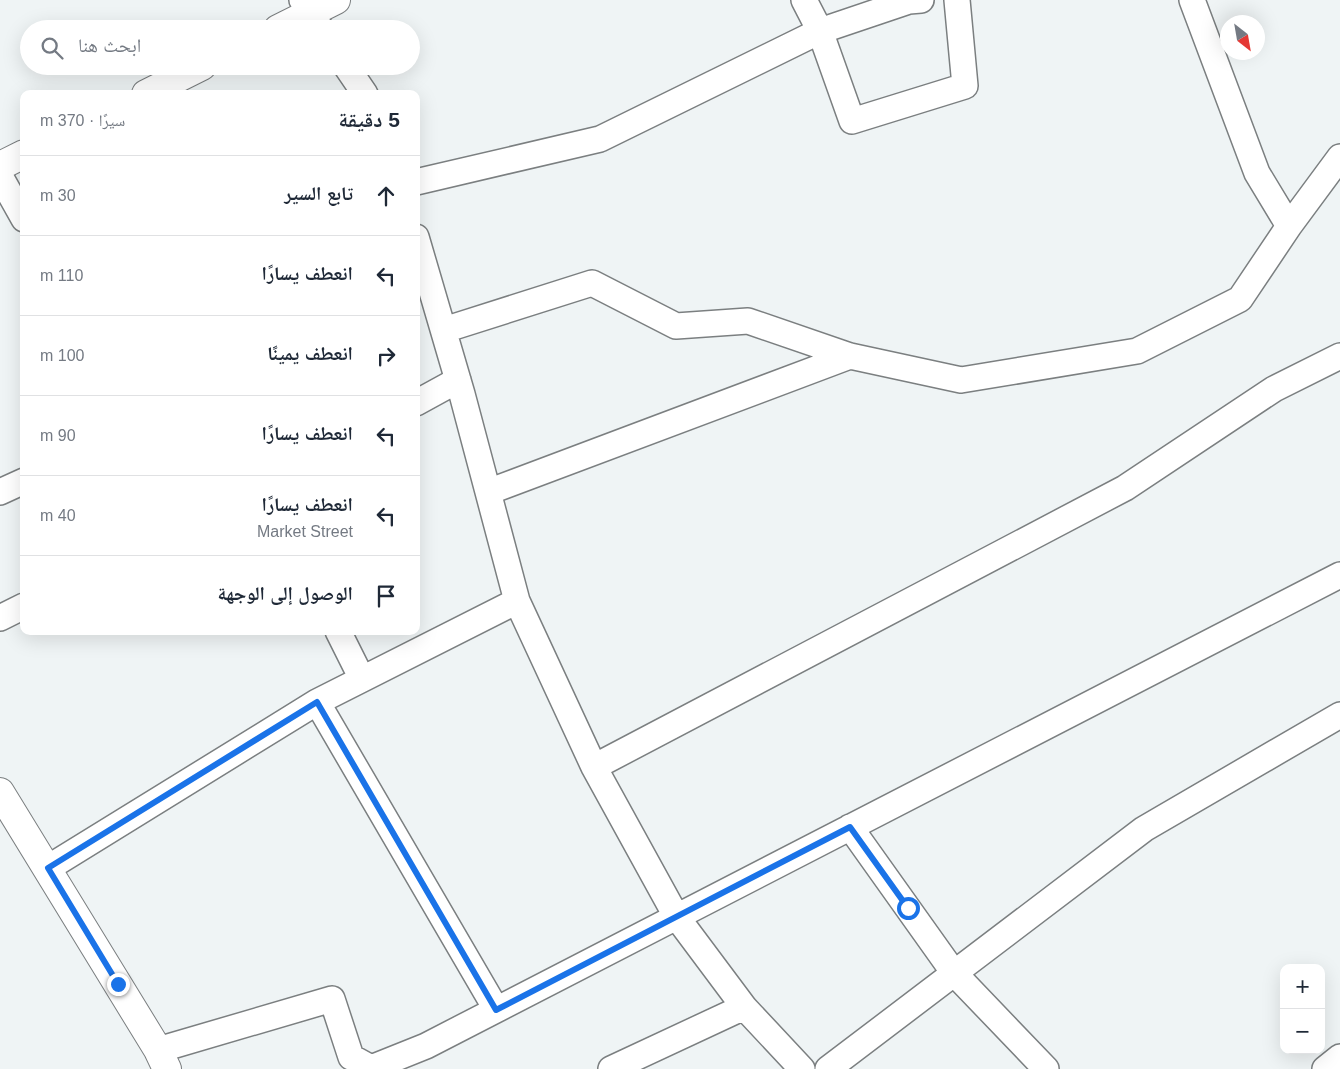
<!DOCTYPE html>
<html lang="ar">
<head>
<meta charset="utf-8">
<style>
  body { margin:0; font-family:Arial,"Noto Naskh Arabic",sans-serif; background:#f6f6f7; color:#1f2937; direction:rtl }
  .controls { position:absolute; right:15px; bottom:15px; display:grid; overflow:hidden; border-radius:10px; box-shadow:0 5px 20px #0002 }
  .controls button { width:45px; height:45px; display:grid; place-items:center; padding:0; border:0; border-bottom:1px solid #e0e1e3; background:#fff; color:#1f2937; font:25px sans-serif }
  .compass { position:absolute; left:1220px; top:15px; width:45px; height:45px; border-radius:50%; background:#fff; box-shadow:0 5px 20px #0002; rotate:149deg }
  .stop { position:absolute; width:15px; height:15px; margin:-11px; border:4px solid #1a73e8; border-radius:50%; background:#fff }
  .stop.end { background:#1a73e8; border-color:#fff; box-shadow:0 1px 5px #0008 }
  .list { margin:0; padding:0; list-style:none }
  h2 { display:flex; justify-content:space-between; align-items:center; height:65px; margin:0; padding:0 20px; font-size:21px }
  h2 small { font-size:16px; font-weight:400; color:#747a83 }
  .list li { display:grid; grid-template-columns:32px 1fr auto; gap:15px; align-items:center; box-sizing:border-box; height:80px; padding:0 20px; border-top:1px solid #e0e1e3 }
  .list b { display:block; font-size:19px; white-space:nowrap }
  .list p { margin:0; font-size:16px; white-space:nowrap; color:#747a83 }
  .list em { font-size:16px; font-style:normal; color:#747a83 }
  .icon { flex:none; width:28px; height:28px; fill:none; stroke:currentColor; stroke-width:2; stroke-linecap:round; stroke-linejoin:round }
  .map { position:relative; flex:none; width:1340px; height:1069px; overflow:hidden; direction:ltr }
  .search { position:absolute; background:#fff; box-shadow:0 5px 20px #0002; left:20px; top:20px; width:400px; height:55px; display:flex; align-items:center; gap:12px; box-sizing:border-box; padding:0 18px; border-radius:28px; color:#747a83; font-size:19px }
  .panel { position:absolute; background:#fff; box-shadow:0 5px 20px #0002; left:20px; top:90px; width:400px; height:545px; border-radius:10px; direction:rtl }
  .map>svg:first-child { display:block }
  .lines { fill:none; stroke-linecap:round; stroke-linejoin:round }
  .street-casing { stroke:#7b7f80; stroke-width:28 }
  .secondary-casing { stroke:#7b7f80; stroke-width:30 }
  .street { stroke:#fff; stroke-width:25 }
  .secondary { stroke:#fff; stroke-width:28 }
  .route { stroke:#1a73e8; stroke-width:6 }
</style>
</head>
<body>
<div class="map">
<svg width="1340" height="1069" viewBox="0 0 1340 1069">
  <rect width="100%" height="100%" fill="#eff4f5"/>
  <g class="lines">
    <defs>
      <path id="street" d="M302 0 321 29
        M804 0 820 31 852 121 965 86 957 0
        M1192 0 1257 173 1289 226
        M346 66 365 94
        M0 176 24 219
        M416 182 600 139 820 31 909 1 921 0
        M416 237 462 394 517 601 594 767 676 916 744 1007 802 1069
        M444 330 592 283 676 326 748 321 850 356 961 380 1137 351 1240 299 1289 226 1340 157
        M416 403 458 380
        M0 492 24 481
        M488 492 850 356
        M0 618 24 606
        M338 631 362 679
        M317 702 496 1009
        M594 767 1125 488 1274 389 1340 356
        M850 827 954 973 1046 1069
        M48 868 317 702 517 601
        M158 1050 332 999 351 1057 371 1068 426 1046 1340 575
        M611 1069 744 1007
        M828 1069 1144 829 1340 715
        M1325 1069 1340 1057"/>
      <path id="secondary" d="M278 29 336 0
        M146 94 202 66
        M0 166 24 154
        M0 792 158 1050 167 1069"/>
    </defs>
    <use href="#street" class="street-casing"/>
    <use href="#secondary" class="secondary-casing"/>
    <use href="#street" class="street"/>
    <use href="#secondary" class="secondary"/>
  </g>
  <g class="lines">
    <path class="route" d="M118 984 48 868 317 702 496 1010 850 827 908 908"/>
  </g>
</svg>
<div class="controls">
<button>+</button>
<button>−</button>
</div>
<svg class="compass" viewBox="-18 -18 36 36"><path d="M0-13l5 13h-10z" fill="#e53935"/><path d="M0 13l5-13h-10z" fill="#747a83"/></svg>
<div class="stop" style="left:908px;top:908px"></div>
<div class="stop end" style="left:118px;top:984px"></div>
<div class="search"><svg class="icon" aria-label="search" viewBox="0 0 24 24"><circle cx="10" cy="10" r="6"/><path d="M15 15l6 6"/></svg>ابحث هنا</div>
<section class="panel">
<h2>5 دقيقة<small>سيرًا · 370 m</small></h2>
<ul class="list">
<li><svg class="icon" aria-label="ahead" viewBox="0 0 24 24"><path d="M12 20V5M6 11l6-6 6 6"/></svg><div><b>تابع السير</b></div><em>30 m</em></li>
<li><svg class="icon" aria-label="left" viewBox="0 0 24 24"><path d="M17 20v-9H6M10 6l-5 5 5 5"/></svg><div><b>انعطف يسارًا</b></div><em>110 m</em></li>
<li><svg class="icon" aria-label="right" viewBox="0 0 24 24"><path d="M7 20v-9h11M14 6l5 5-5 5"/></svg><div><b>انعطف يمينًا</b></div><em>100 m</em></li>
<li><svg class="icon" aria-label="left" viewBox="0 0 24 24"><path d="M17 20v-9H6M10 6l-5 5 5 5"/></svg><div><b>انعطف يسارًا</b></div><em>90 m</em></li>
<li><svg class="icon" aria-label="left" viewBox="0 0 24 24"><path d="M17 20v-9H6M10 6l-5 5 5 5"/></svg><div><b>انعطف يسارًا</b><p>Market Street</p></div><em>40 m</em></li>
<li><svg class="icon" aria-label="arrive" viewBox="0 0 24 24"><path d="M6 21V4h12l-3 4 3 4H6"/></svg><div><b>الوصول إلى الوجهة</b></div></li>
</ul>
</section>
</div>
</body>
</html>
